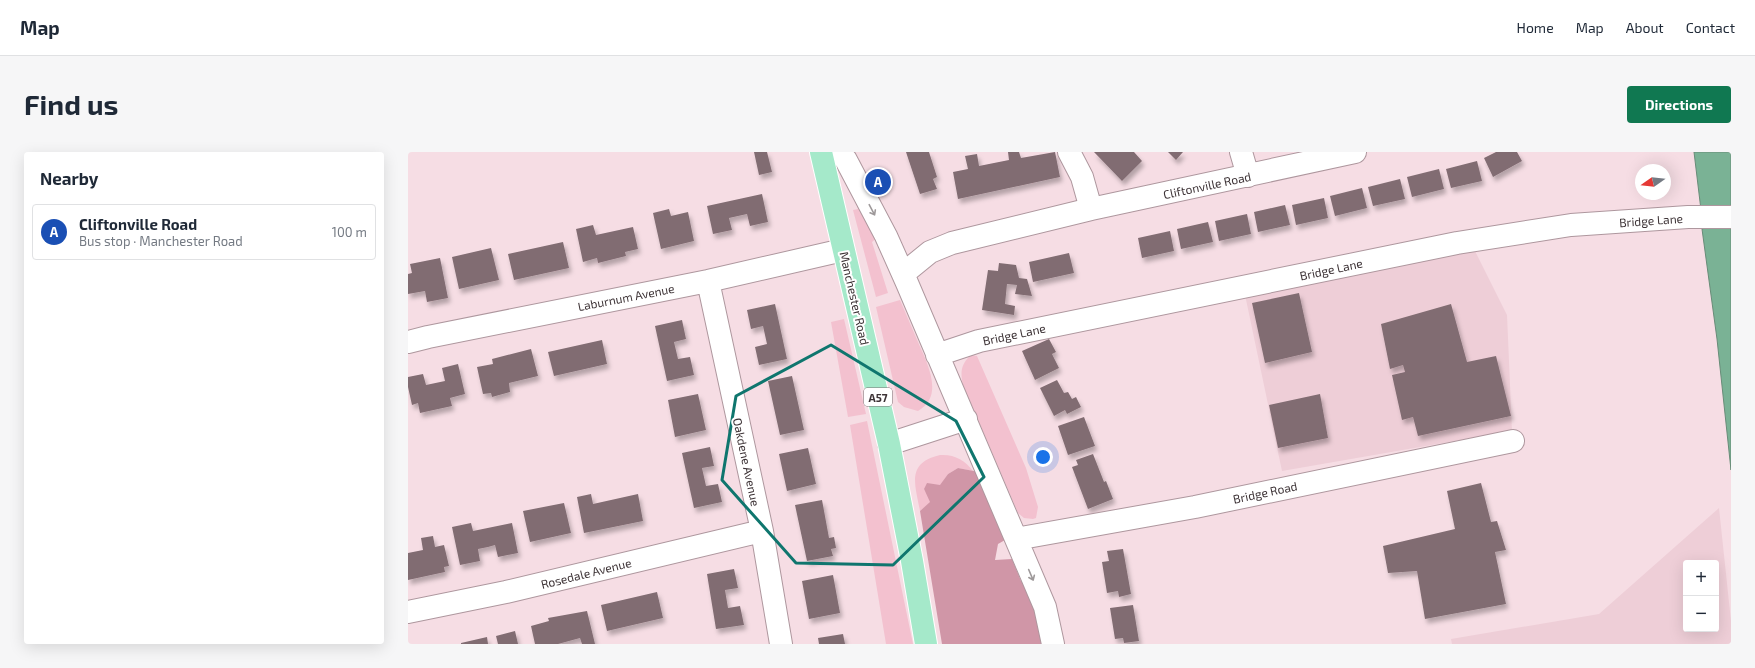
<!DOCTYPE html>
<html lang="en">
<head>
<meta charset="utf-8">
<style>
  body { margin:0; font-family:"Exo 2",sans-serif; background:#f6f6f7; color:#1f2937 }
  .controls { position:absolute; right:12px; bottom:12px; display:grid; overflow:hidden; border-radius:4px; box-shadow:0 4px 16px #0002 }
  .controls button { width:36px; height:36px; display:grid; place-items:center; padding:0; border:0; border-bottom:1px solid #e0e1e3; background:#fff; color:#1f2937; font:20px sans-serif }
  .compass { position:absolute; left:1227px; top:12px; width:36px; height:36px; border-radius:50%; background:#fff; box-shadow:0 4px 16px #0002; rotate:256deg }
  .you { position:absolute; left:635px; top:305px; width:14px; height:14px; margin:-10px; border:3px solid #fff; border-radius:50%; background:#1a73e8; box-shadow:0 0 0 6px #1a73e833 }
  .badge { display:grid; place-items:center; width:26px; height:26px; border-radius:50%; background:#107851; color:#fff; font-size:13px; font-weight:700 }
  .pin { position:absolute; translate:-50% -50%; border:2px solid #fff; box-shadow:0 1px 4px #0006 }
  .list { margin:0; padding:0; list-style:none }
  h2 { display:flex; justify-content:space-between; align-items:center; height:52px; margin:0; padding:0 16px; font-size:17px }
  h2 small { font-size:13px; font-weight:400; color:#747a83 }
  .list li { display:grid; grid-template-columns:26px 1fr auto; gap:12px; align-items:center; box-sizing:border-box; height:56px; margin:0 8px 8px; padding:0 8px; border:1px solid #e0e1e3; border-radius:4px }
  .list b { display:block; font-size:15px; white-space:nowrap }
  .list p { margin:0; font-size:13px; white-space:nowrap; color:#747a83 }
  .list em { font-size:13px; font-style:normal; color:#747a83 }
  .map { position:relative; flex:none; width:1323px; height:492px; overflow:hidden; border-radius:4px }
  header { display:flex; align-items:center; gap:24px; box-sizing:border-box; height:56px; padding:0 20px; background:#fff; border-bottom:1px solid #e0e1e3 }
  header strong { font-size:19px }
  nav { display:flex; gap:22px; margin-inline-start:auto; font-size:14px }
  .intro { display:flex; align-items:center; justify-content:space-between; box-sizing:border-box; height:96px; padding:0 24px }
  h1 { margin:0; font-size:28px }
  .button { padding:10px 18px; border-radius:4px; background:#107851; color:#fff; font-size:14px; font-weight:700 }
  main { display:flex; gap:24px; padding:0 24px }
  aside { flex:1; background:#fff; border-radius:4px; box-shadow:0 4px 16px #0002 }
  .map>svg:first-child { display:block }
  .built { fill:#eeced7; fill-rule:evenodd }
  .green { fill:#f3c1cf }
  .forest { fill:#d096a7 }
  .water { fill:#7ab295; stroke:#688c78 }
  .building { fill:#816c72; filter:url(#shadow) }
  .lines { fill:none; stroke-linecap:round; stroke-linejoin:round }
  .minor-casing { stroke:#ae979e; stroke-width:24 }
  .major-casing { stroke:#fff; stroke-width:24 }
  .minor { stroke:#fff; stroke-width:22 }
  .major { stroke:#a5e9ca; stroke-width:22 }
  .oneway { stroke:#9e999a }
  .marked { fill:none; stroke:#0f766e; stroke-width:3; stroke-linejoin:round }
  .labels { text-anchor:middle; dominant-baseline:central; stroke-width:4; stroke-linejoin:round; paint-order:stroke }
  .shield { fill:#fff; stroke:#777072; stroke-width:1 }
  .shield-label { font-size:11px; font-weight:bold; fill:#3d3336 }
  .street-label { font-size:12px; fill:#3d3336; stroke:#fff }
</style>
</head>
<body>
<header>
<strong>Map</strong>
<nav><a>Home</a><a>Map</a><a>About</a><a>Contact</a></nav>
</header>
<div class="intro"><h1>Find us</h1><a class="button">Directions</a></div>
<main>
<aside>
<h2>Nearby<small></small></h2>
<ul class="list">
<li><span class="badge" style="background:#1a4fb4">A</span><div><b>Cliftonville Road</b><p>Bus stop · Manchester Road</p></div><em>100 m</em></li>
</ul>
</aside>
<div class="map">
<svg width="1323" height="492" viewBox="0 0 1323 492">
  <defs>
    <filter id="shadow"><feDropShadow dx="2.5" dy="4.5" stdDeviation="2" flood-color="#0004"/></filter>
  </defs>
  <rect width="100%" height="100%" fill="#f6dde4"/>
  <path class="built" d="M1065 95 1099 163 1104 279 874 319 836 138Z
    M1311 356 1323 469V492H1044L1043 487 1191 462ZM1278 411H1308V477H1278Z"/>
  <path class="green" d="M448 51 470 85 464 90 480 141 468 145 445 58 450 57Z
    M492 148C498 162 504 176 510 190 519 211 537 244 510 259L496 255 490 250 468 155Z
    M436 167 458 262 440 265 423 170Z
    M563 203 569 204 618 316 630 355 628 366 625 367 616 366 610 361 555 233C552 220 553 212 563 203Z
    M459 269 505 492H478L442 273Z
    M532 303C546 302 557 308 565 319L550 316 540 322 532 334 516 337 523 350 512 359C507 332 498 311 532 303Z"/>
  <path class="forest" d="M550 316 576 321 604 384 590 392 587 408 604 407 613 429 624 436 638 492H534L512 359 522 350 516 337 519 331 532 333 540 322Z"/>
  <path class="water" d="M1286 0H1323V60L1293 58Z
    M1306 74H1323V318L1309 187 1294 77Z"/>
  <path class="building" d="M346 0H359L364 20 351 23Z
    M498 0H521L529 25 525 27 529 37 512 42Z
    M600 0H611L613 6 647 0 652 25 550 47 545 20 560 17 557 4 569 2 571 14 601 8Z
    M686 0H726L734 9 714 29Z
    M760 0H775L768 8Z
    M1088 0H1109L1114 9 1085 25 1076 6Z
    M1069 9 1074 29 1043 36 1038 17Z
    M1031 17 1036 37 1004 45 999 25Z
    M992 27 997 47 965 54 960 35Z
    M954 36 959 56 927 64 922 44Z
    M354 42 360 70 342 74 339 62 321 66 324 78 305 82 299 54Z
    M916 46 920 66 888 73 884 53Z
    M877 53 882 73 850 80 846 60Z
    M261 57 263 64 280 60 286 89 253 97 245 61Z
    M839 62 843 82 811 89 807 69Z
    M800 70 805 90 773 97 769 77Z
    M185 73 188 83 225 75 230 97 217 100 218 104 190 111 189 106 175 110 168 77Z
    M762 79 766 99 734 106 730 86Z
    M155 90 161 116 106 128 100 102Z
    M83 96 91 128 51 137 44 105Z
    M661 101 666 121 625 130 621 110Z
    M32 106 40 146 19 150 17 139 0 142V122L4 121 2 112Z
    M591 111 608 113 611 126 619 127 624 144 607 142 609 133 599 132 597 152 607 154 606 163 574 158 580 118 590 119Z
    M891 141 904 200 857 211 844 151Z
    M367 152 379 207 351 213 347 195 359 192 355 174 343 177 339 158Z
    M1043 152 1059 210 1088 204 1103 264 1010 284 1005 265 994 268 984 223 997 220 995 213 982 217 973 172Z
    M274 168 278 187 266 190 270 207 282 205 286 223 259 229 247 174Z
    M641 187 648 200 644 202 651 216 627 228 614 199Z
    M194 188 199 212 146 224 140 200Z
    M123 197 130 224 101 231 102 240 84 245 83 241 75 242 69 215 85 212 84 207Z
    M50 212 57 242 42 246 44 254 12 261 10 251 4 253 0 235V225L15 222 18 233 37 229 34 216Z
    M384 224 396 278 372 283 360 229Z
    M649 228 656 241 660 240 664 247 668 245 673 255 659 262 657 258 646 264 632 236Z
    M290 242 298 278 267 285 260 248Z
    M912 242 920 286 870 296 861 253Z
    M676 265 687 294 660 303 650 274Z
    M302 295 306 314 294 316 298 334 310 332 314 350 286 356 274 301Z
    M400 296 408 332 379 339 371 302Z
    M685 302 696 330 698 329 705 347 680 357 664 315 670 313 668 308Z
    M1073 331 1083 370 1089 369 1098 398 1087 400 1098 452 1017 467 1009 419 980 421 975 394 1047 377 1039 339Z
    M183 342 185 352 230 342 235 369 176 381 169 345Z
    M414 348 421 386 426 385 428 396 423 397 425 404 399 409 387 353Z
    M156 351 163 381 122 390 115 359Z
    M63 371 65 379 104 371 110 401 90 405 87 393 80 395 70 397 72 409 52 413 44 375Z
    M25 384 27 395 36 393 41 414 36 415 37 420 0 428V401L15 398 13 386Z
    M715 397 723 442 711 445 710 439 699 441 694 410 701 409 699 399Z
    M326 417 330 436 317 438 320 456 332 454 336 473 308 477 299 422Z
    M425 423 432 461 401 467 394 429Z
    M249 440 255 466 199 479 193 453Z
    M725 453 731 489 716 491 715 486 707 487 702 456Z
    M179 459 187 492H174L172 486 150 492H127L123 474 141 469 140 466Z
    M107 479 110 492H90L88 484Z
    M435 482 437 492H411L410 486Z
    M79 485 80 492H53V491Z"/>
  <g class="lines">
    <defs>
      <path id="minor" d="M431 0 438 8 478 84 499 131 637 455 645 492
        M661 0 674 25 683 57
        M833 0 840 24
        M495 122 522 100 544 91 683 57 947 0
        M300 129 354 379 373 492
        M0 190 20 185 300 129 435 98
        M529 203 571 189 1049 91 1163 73 1280 65H1323
        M481 292 558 267
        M608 387 787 355 1105 289
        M0 460 98 440 354 379"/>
      <path id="major" d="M413 0 481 292 504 409 518 492"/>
    </defs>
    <use href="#minor" class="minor-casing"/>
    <use href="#major" class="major-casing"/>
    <use href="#minor" class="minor"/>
    <use href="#major" class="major"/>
  </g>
  <defs><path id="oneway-shaft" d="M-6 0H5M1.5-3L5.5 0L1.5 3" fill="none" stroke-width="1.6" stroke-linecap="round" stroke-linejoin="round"/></defs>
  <g class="oneway">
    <use href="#oneway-shaft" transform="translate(464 58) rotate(62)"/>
    <use href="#oneway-shaft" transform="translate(623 423) rotate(67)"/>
  </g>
  <path class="marked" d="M423 193 548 269 576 325 485 413 388 411 314 328 328 244Z"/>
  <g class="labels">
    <rect class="shield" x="456" y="236" width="28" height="18" rx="3"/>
    <g class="shield-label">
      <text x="470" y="245">A57</text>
    </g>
    <g class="street-label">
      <text transform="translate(799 33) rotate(-12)">Cliftonville Road</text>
      <text transform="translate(1243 68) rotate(-4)">Bridge Lane</text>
      <text transform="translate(923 117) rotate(-12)">Bridge Lane</text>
      <text transform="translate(218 145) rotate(-11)">Laburnum Avenue</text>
      <text transform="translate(447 146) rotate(77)">Manchester Road</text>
      <text transform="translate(606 182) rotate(-12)">Bridge Lane</text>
      <text transform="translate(339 310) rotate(78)">Oakdene Avenue</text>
      <text transform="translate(857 340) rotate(-12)">Bridge Road</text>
      <text transform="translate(178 421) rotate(-14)">Rosedale Avenue</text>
    </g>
  </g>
</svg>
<div class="controls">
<button>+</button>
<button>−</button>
</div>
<svg class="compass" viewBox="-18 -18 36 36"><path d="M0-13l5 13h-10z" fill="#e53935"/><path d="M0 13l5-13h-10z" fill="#747a83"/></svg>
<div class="you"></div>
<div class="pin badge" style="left:470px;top:30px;background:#1a4fb4">A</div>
</div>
</main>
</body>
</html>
